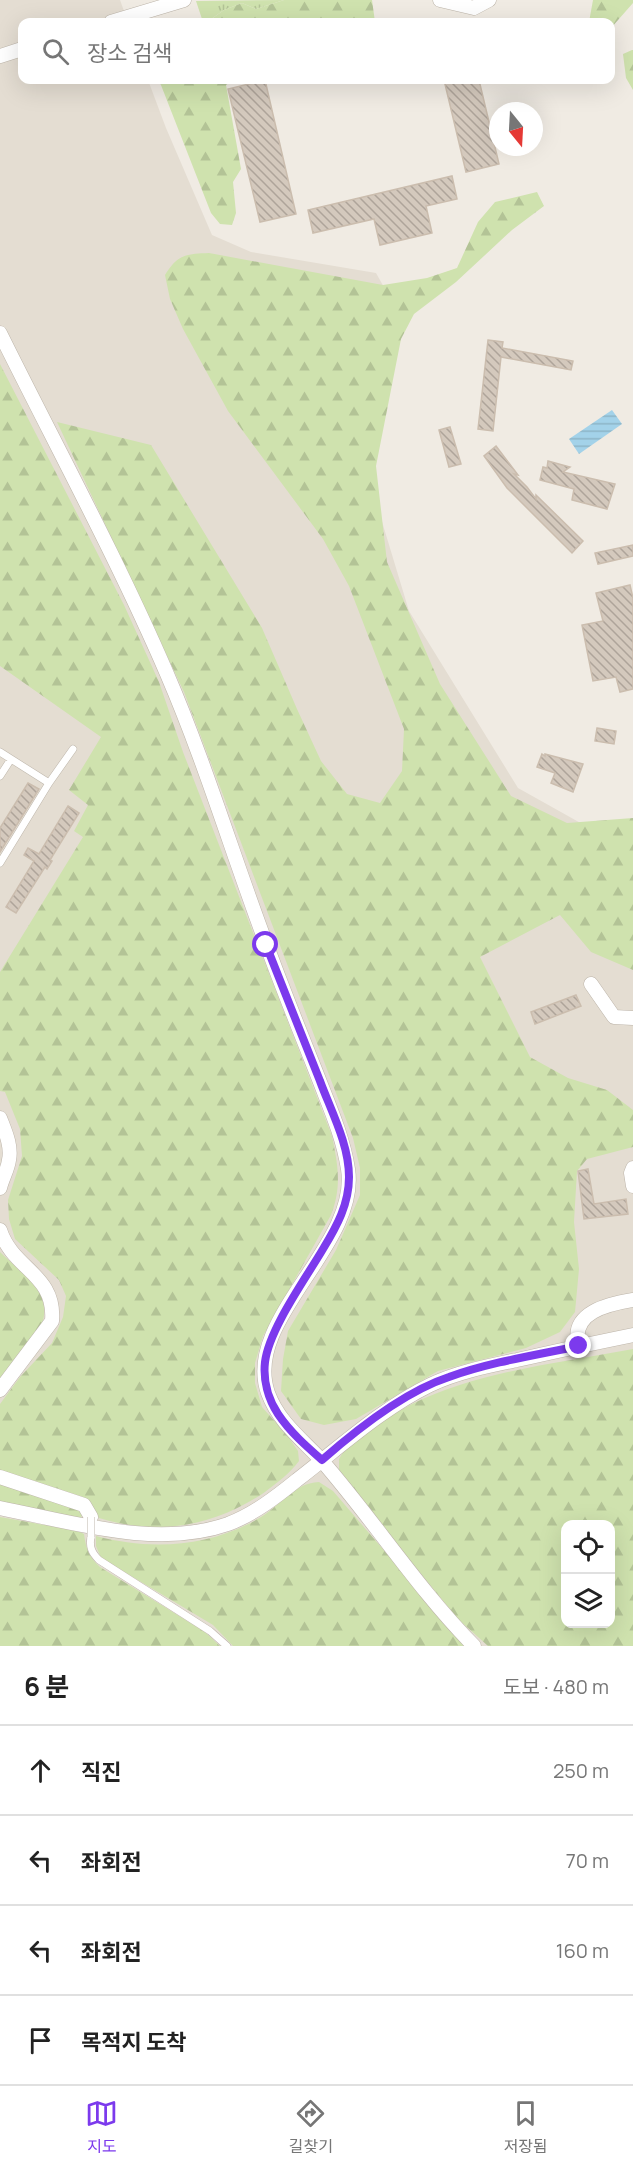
<!DOCTYPE html>
<html lang="ko">
<head>
<meta charset="utf-8">
<style>
  body { margin:0; font-family:Manrope,"Noto Sans KR",sans-serif; background:#f2f2f2; color:#222 }
  .controls { position:absolute; right:18px; bottom:18px; display:grid; overflow:hidden; border-radius:12px; box-shadow:0 6px 24px #0002 }
  .controls button { width:54px; height:54px; display:grid; place-items:center; padding:0; border:0; border-bottom:2px solid #e0e0e0; background:#fff; color:#222; font:30px sans-serif }
  .compass { position:absolute; left:489px; top:102px; width:54px; height:54px; border-radius:50%; background:#fff; box-shadow:0 6px 24px #0002; rotate:162deg }
  .stop { position:absolute; width:18px; height:18px; margin:-14px; border:4px solid #7c3aed; border-radius:50%; background:#fff }
  .stop.end { background:#7c3aed; border-color:#fff; box-shadow:0 2px 6px #0008 }
  .list { margin:0; padding:0; list-style:none }
  h2 { display:flex; justify-content:space-between; align-items:center; height:78px; margin:0; padding:0 24px; font-size:26px }
  h2 small { font-size:20px; font-weight:400; color:#767676 }
  .list li { display:grid; grid-template-columns:39px 1fr auto; gap:18px; align-items:center; box-sizing:border-box; height:90px; padding:0 24px; border-top:2px solid #e0e0e0 }
  .list b { display:block; font-size:22px; white-space:nowrap }
  .list em { font-size:20px; font-style:normal; color:#767676 }
  .icon { flex:none; width:33px; height:33px; fill:none; stroke:currentColor; stroke-width:2; stroke-linecap:round; stroke-linejoin:round }
  .map { position:relative; flex:none; width:633px; height:1646px; overflow:hidden }
  .search { position:absolute; background:#fff; box-shadow:0 6px 24px #0002; left:18px; right:18px; top:18px; height:66px; display:flex; align-items:center; gap:15px; box-sizing:border-box; padding:0 21px; border-radius:12px; color:#767676; font-size:22px }
  .sheet { height:438px; background:#fff }
  nav { display:flex; justify-content:space-around; align-items:center; box-sizing:border-box; height:84px; border-top:2px solid #e0e0e0; background:#fff; font-size:16px; color:#767676 }
  nav a { display:grid; justify-items:center; gap:3px }
  nav .on { color:#7c3aed }
  .map>svg:first-child { display:block }
  .residential { fill:#e4ddd2; fill-rule:evenodd }
  .grass { fill:url(#grass-tufts) }
  .forest { fill:url(#forest-firs); fill-rule:evenodd }
  .water { fill:url(#water-rules) }
  .building { fill:url(#building-back-hatch); stroke:#cbbdae; stroke-width:1.5 }
  .lines { fill:none; stroke-linecap:round; stroke-linejoin:round }
  .lane-casing { stroke:#bdb5aa; stroke-width:8 }
  .street-casing { stroke:#bdb5aa; stroke-width:15 }
  .lane { stroke:#fff; stroke-width:7 }
  .street { stroke:#fff; stroke-width:14 }
  .lane-bridge-casing { stroke:#bdb5aa; stroke-width:8; stroke-linecap:butt }
  .lane-bridge { stroke:#fff; stroke-width:7 }
  .route { stroke:#7c3aed; stroke-width:8 }
</style>
</head>
<body>
<div class="map">
<svg width="633" height="1646" viewBox="0 0 633 1646">
  <defs>
    <pattern id="grass-tufts" width="24" height="20" patternUnits="userSpaceOnUse" patternTransform="scale(1.5)"><rect width="24" height="20" fill="#cfe2ae"/><path d="M3 7l-1-3M5 7V3M7 7l1-3M15 17l-1-3M17 17v-4M19 17l1-3" fill="none" stroke="#b3c396"/></pattern>
    <pattern id="forest-firs" width="22" height="20" patternUnits="userSpaceOnUse" patternTransform="scale(1.5)"><rect width="22" height="20" fill="#cfe2ae"/><path d="M5 1l3.5 6h-7zM16 11l3.5 6h-7z" fill="#b3c396"/></pattern>
    <pattern id="water-rules" width="6" height="5" patternUnits="userSpaceOnUse" patternTransform="scale(1.5)"><rect width="6" height="5" fill="#a3d2e9"/><path d="M0 2.5h6" fill="none" stroke="#8eb5c8"/></pattern>
    <pattern id="building-back-hatch" width="6" height="6" patternUnits="userSpaceOnUse" patternTransform="scale(1.5)"><rect width="6" height="6" fill="#d4c9bd"/><path d="M-1 5l2 2M0 0l6 6M5-1l2 2" fill="none" stroke="#aea49a"/></pattern>
  </defs>
  <rect width="100%" height="100%" fill="#f0ebe3"/>
  <path class="residential" d="M0 0H120L128 22H22V80H148L166 128 212 235 251 252 376 273 394 305 364 462 409 611 518 788 602 835 633 830V1646H0ZM566 1524H610V1624H566Z"/>
  <path class="grass" d="M284 0 256 9 242 3 224 10 207 22H203L196 1Z"/>
  <path class="forest" d="M284 0H372L375 22H207L224 10 242 3 256 9Z
    M593 0H633V3L611 28 610 22H589Z
    M632 50H633V90L626 78 623 54Z
    M159 80H214L216 83 221 80H234L226 85 241 169 233 182 236 213 232 225 220 224 211 213Z
    M537 192 544 206 512 230 456 282 414 314 401 339 376 466 387 562 440 684 511 796 567 823 633 818V970L591 952 560 915 480 957 530 1057 568 1078 607 1090 633 1110V1147L587 1159 577 1171 574 1222 579 1269 575 1312 560 1332 526 1348 438 1371 356 1419 324 1425 301 1419 281 1391 283 1359 288 1331 336 1250 360 1195V1168L353 1138 184 692 57 422 151 445 262 628 297 709 321 761 347 794 380 803 402 771 404 729 349 586 323 539 228 411 183 329 170 299 165 275C178 254 186 254 209 253L383 285 427 278 457 268 478 222 495 202Z
    M0 364 124 605 159 682 183 752 332 1136C338 1165 342 1187 331 1215L263 1336 255 1363V1383L262 1407 287 1435 298 1451 299 1461C289 1474 278 1482 265 1492 214 1527 158 1536 99 1518L92 1506 83 1497 0 1470V1404L20 1377 52 1343 63 1317 66 1296 59 1280 15 1239 9 1219 8 1200 22 1156 20 1129 5 1092 0 1091V972L83 837 74 831 88 805 69 790 101 737 0 666Z
    M0 1252C11 1263 24 1273 34 1284 63 1321 24 1351 0 1378Z
    M633 1349V1646H488L458 1619 339 1474V1459L345 1449C366 1434 388 1416 410 1405 479 1371 559 1363 633 1349ZM566 1524H610V1624H566Z
    M319 1482 333 1491 466 1646H233L213 1625 101 1558 96 1546V1536C152 1551 211 1547 261 1517 283 1504 292 1484 319 1482Z
    M0 1484 77 1507 82 1514 81 1519 0 1502Z
    M0 1517 78 1531 84 1534C86 1549 89 1557 100 1567L205 1632 220 1646H0Z"/>
  <path class="water" d="M612 410 622 424 579 454 569 439Z"/>
  <path class="building" d="M265 80 296 214 260 222 228 89Z
    M444 80H479L499 164 466 172Z
    M452 176 457 199 426 206 432 233 380 245 374 219 313 233 308 210Z
    M488 340 503 342 502 348 573 361 571 370 501 357 493 431 478 429Z
    M450 427 461 464 449 467 439 430Z
    M496 446 518 475 514 474 527 487 536 499V495L583 541 572 553 507 488 484 456Z
    M548 461 570 467 563 472 615 484 607 509 572 500 574 489 540 480 543 467 547 468Z
    M633 545V556L598 564 595 553Z
    M630 585 633 598V689L620 692 616 677 593 681 582 625 603 621 596 593Z
    M597 728 616 731 614 744 595 741Z
    M542 754 545 756V754L583 764 573 792 551 783 555 773 537 767Z
    M28 783 39 789 0 852V828Z
    M68 806 79 813 50 860 52 861 47 869 45 867 16 913 6 907 34 861 24 855 28 848 39 854Z
    M576 995 581 1006 535 1024 531 1012Z
    M588 1169 594 1204 626 1199 628 1214 584 1219 578 1171Z"/>
  <g class="lines">
    <defs>
      <path id="lane" d="M0 752 49 783
        M0 776 11 759
        M0 863 49 783 73 749
        M91 1537C89 1547 92 1553 99 1560L210 1631 227 1646"/>
      <path id="street" d="M440 0 474 8 489 0
        M111 22 184 0
        M0 56 22 49
        M0 333C56 446 117 558 167 674 205 762 233 856 267 946 283 990 301 1034 318 1077 330 1108 343 1137 348 1169 360 1245 242 1320 268 1393 279 1423 303 1440 323 1462 375 1522 418 1589 474 1646
        M591 984 614 1017 633 1018
        M0 1118C5 1131 12 1146 9 1160 8 1169 2 1179 0 1188
        M633 1168 631 1173 633 1186
        M0 1230C13 1270 56 1274 52 1321L0 1390
        M579 1346C569 1312 609 1304 633 1300
        M0 1477 84 1505 91 1517
        M0 1508C72 1522 157 1549 228 1524 254 1514 276 1497 297 1480 340 1447 381 1409 430 1385 457 1372 488 1366 517 1360 556 1351 594 1343 633 1335"/>
    </defs>
    <use href="#lane" class="lane-casing"/>
    <use href="#street" class="street-casing"/>
    <use href="#lane" class="lane"/>
    <use href="#street" class="street"/>
    <defs>
      <path id="lane-bridge" d="M91 1537V1517"/>
    </defs>
    <use href="#lane-bridge" class="lane-bridge-casing"/>
    <use href="#lane-bridge" class="lane-bridge"/>
  </g>
  <g class="lines">
    <path class="route" d="M266 945C284 991 302 1036 320 1081 331 1111 349 1144 349 1177 349 1204 337 1226 323 1249 306 1278 269 1329 265 1362 263 1380 268 1399 278 1414 290 1432 306 1446 322 1460 355 1431 406 1391 449 1377 491 1362 536 1355 579 1346"/>
  </g>
</svg>
<div class="controls">
<button><svg class="icon" aria-label="locate" viewBox="0 0 24 24"><circle cx="12" cy="12" r="6"/><path d="M12 2v4M12 18v4M2 12h4M18 12h4"/></svg></button>
<button><svg class="icon" aria-label="layers" viewBox="0 0 24 24"><path d="M12 4l9 5-9 5-9-5zM3 14l9 5 9-5"/></svg></button>
</div>
<svg class="compass" viewBox="-18 -18 36 36"><path d="M0-13l5 13h-10z" fill="#e53935"/><path d="M0 13l5-13h-10z" fill="#767676"/></svg>
<div class="stop" style="left:266px;top:945px"></div>
<div class="stop end" style="left:579px;top:1346px"></div>
<div class="search"><svg class="icon" aria-label="search" viewBox="0 0 24 24"><circle cx="10" cy="10" r="6"/><path d="M15 15l6 6"/></svg>장소 검색</div>
</div>
<section class="sheet">
<h2>6 분<small>도보 · 480 m</small></h2>
<ul class="list">
<li><svg class="icon" aria-label="ahead" viewBox="0 0 24 24"><path d="M12 20V5M6 11l6-6 6 6"/></svg><div><b>직진</b></div><em>250 m</em></li>
<li><svg class="icon" aria-label="left" viewBox="0 0 24 24"><path d="M17 20v-9H6M10 6l-5 5 5 5"/></svg><div><b>좌회전</b></div><em>70 m</em></li>
<li><svg class="icon" aria-label="left" viewBox="0 0 24 24"><path d="M17 20v-9H6M10 6l-5 5 5 5"/></svg><div><b>좌회전</b></div><em>160 m</em></li>
<li><svg class="icon" aria-label="arrive" viewBox="0 0 24 24"><path d="M6 21V4h12l-3 4 3 4H6"/></svg><div><b>목적지 도착</b></div></li>
</ul>
</section>
<nav>
<a class="on"><svg class="icon" aria-label="map" viewBox="0 0 24 24"><path d="M3 6l6-2 6 2 6-2v14l-6 2-6-2-6 2zM9 4v14M15 6v14"/></svg>지도</a>
<a><svg class="icon" aria-label="directions" viewBox="0 0 24 24"><path d="M12 3l9 9-9 9-9-9zM9 14v-3h6M13 9l2 2-2 2"/></svg>길찾기</a>
<a><svg class="icon" aria-label="saved" viewBox="0 0 24 24"><path d="M7 4h10v16l-5-4-5 4z"/></svg>저장됨</a>
</nav>
</body>
</html>
